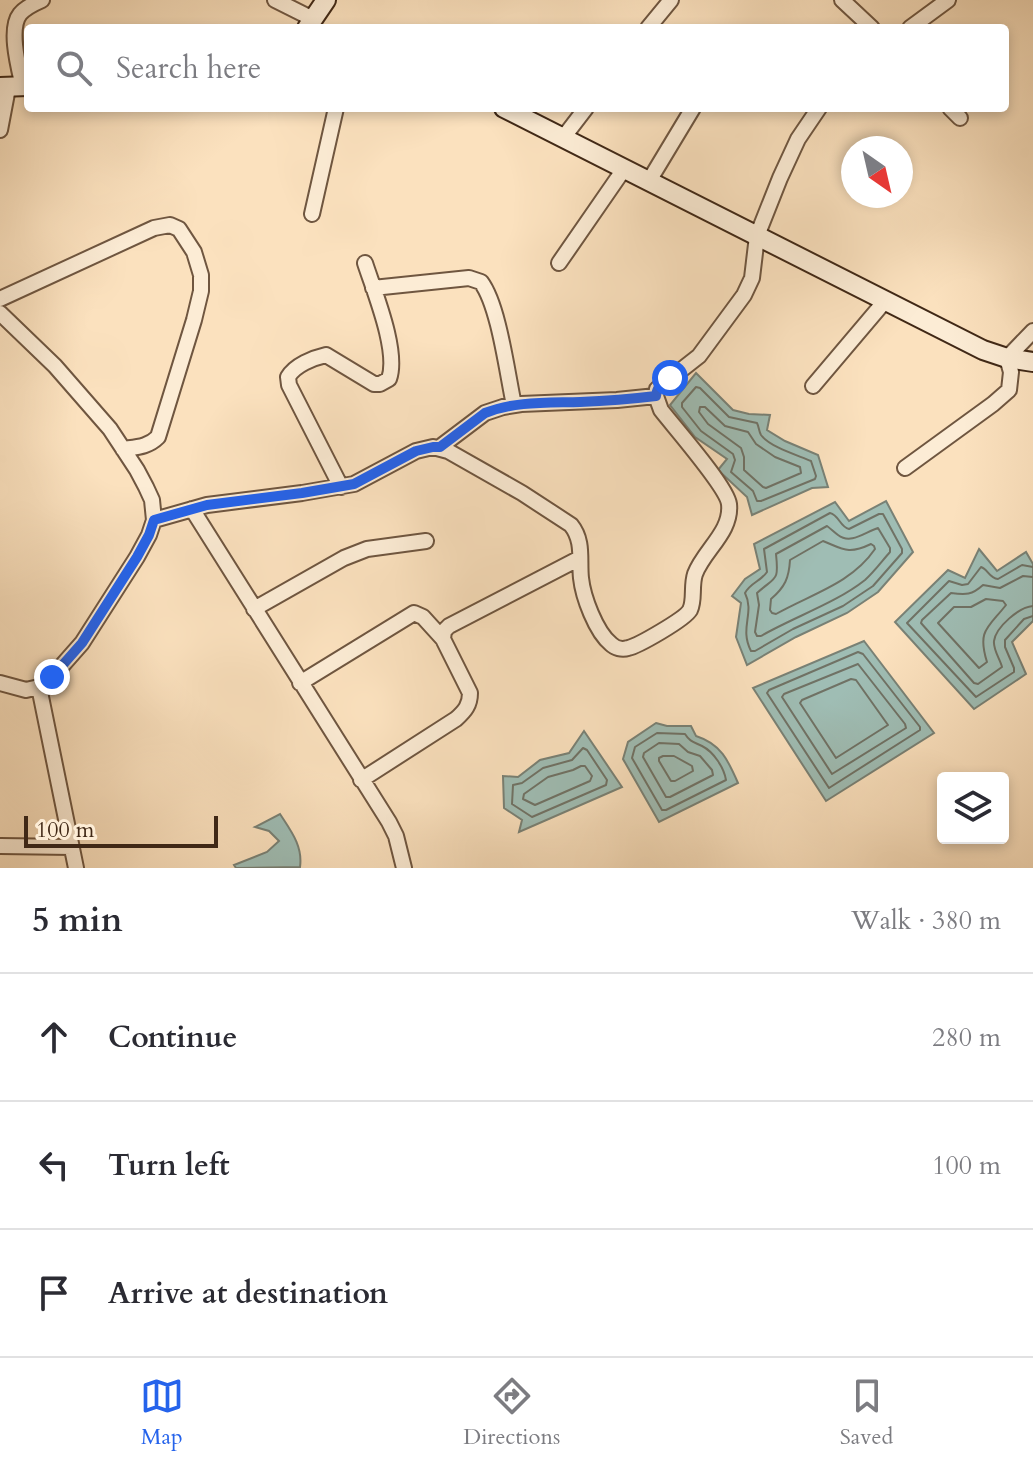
<!DOCTYPE html>
<html lang="en">
<head>
<meta charset="utf-8">
<style>
  body { margin:0; font-family:Cardo,serif; background:#f2f2f3; color:#2b2b33 }
  .controls { position:absolute; right:24px; bottom:24px; display:grid; overflow:hidden; border-radius:8px; box-shadow:0 4px 12px #0003 }
  .controls button { width:72px; height:72px; display:grid; place-items:center; padding:0; border:0; border-bottom:2px solid #e1e1e2; background:#fff; color:#2b2b33; font:40px sans-serif }
  .compass { position:absolute; left:841px; top:136px; width:72px; height:72px; border-radius:50%; background:#fff; box-shadow:0 4px 12px #0003; rotate:146deg }
  .scale { position:absolute; left:24px; bottom:20px; width:194px; box-sizing:border-box; padding-left:8px; border:4px solid #402816; border-top:0; font-size:22px; line-height:28px; white-space:nowrap; color:#402816; -webkit-text-stroke:6px #fcecd5; paint-order:stroke }
  .stop { position:absolute; width:24px; height:24px; margin:-18px; border:6px solid #2563eb; border-radius:50%; background:#fff }
  .stop.end { background:#2563eb; border-color:#fff; box-shadow:0 2px 8px #0008 }
  .list { margin:0; padding:0; list-style:none }
  h2 { display:flex; justify-content:space-between; align-items:center; height:104px; margin:0; padding:0 32px; font-size:34px }
  h2 small { font-size:26px; font-weight:400; color:#7c7c81 }
  .list li { display:grid; grid-template-columns:52px 1fr auto; gap:24px; align-items:center; box-sizing:border-box; height:128px; padding:0 32px; border-top:2px solid #e1e1e2 }
  .list b { display:block; font-size:30px; white-space:nowrap }
  .list em { font-size:26px; font-style:normal; color:#7c7c81 }
  .icon { flex:none; width:44px; height:44px; fill:none; stroke:currentColor; stroke-width:2; stroke-linecap:round; stroke-linejoin:round }
  .map { position:relative; flex:none; width:1033px; height:868px; overflow:hidden }
  .search { position:absolute; background:#fff; box-shadow:0 4px 12px #0003; left:24px; right:24px; top:24px; height:88px; display:flex; align-items:center; gap:20px; box-sizing:border-box; padding:0 28px; border-radius:8px; color:#7c7c81; font-size:30px }
  .sheet { height:488px; background:#fff }
  nav { display:flex; justify-content:space-around; align-items:center; box-sizing:border-box; height:112px; border-top:2px solid #e1e1e2; background:#fff; font-size:22px; color:#7c7c81 }
  nav a { display:grid; justify-items:center; gap:4px }
  nav .on { color:#2563eb }
  .map>svg:first-child { display:block }
  .water { fill:#9fbdb4; stroke:#798175; stroke-width:2 }
  .lines { fill:none; stroke-linecap:round; stroke-linejoin:round }
  .shore { stroke:#707265; stroke-width:2 }
  .street-casing { stroke:#6f5640; stroke-width:18 }
  .secondary-casing { stroke:#402816; stroke-width:22 }
  .street { stroke:#fcecd5; stroke-width:14 }
  .secondary { stroke:#fcecd5; stroke-width:18 }
  .route { stroke:#2563eb; stroke-width:10 }
</style>
</head>
<body>
<div class="map">
<svg width="1033" height="868" viewBox="0 0 1033 868">
  <rect width="100%" height="100%" fill="#fbe1be"/>
  <filter id="stains"><feTurbulence type="fractalNoise" baseFrequency=".0025" numOctaves="4"/><feColorMatrix values="0 0 0 0 .2 0 0 0 0 .09 0 0 0 0 .02 0 0 0 .5 -.17"/></filter>
  <radialGradient id="worn" r=".72"><stop offset=".6" stop-color="#630" stop-opacity="0"/><stop offset="1" stop-color="#630" stop-opacity=".3"/></radialGradient>
  <path class="water" d="M696 373 733 410 749 414 770 415 767 430 785 441 818 455 828 487 812 488 752 515 747 497 718 470 727 459 695 437 670 405Z
    M886 501 913 552 878 592 847 613 796 637 747 665 736 637 741 603 732 596 745 579 760 569 754 544 835 502 849 521Z
    M979 549 997 571 1026 552 1033 564V621L1012 642 1026 674 974 709 895 622 948 570 965 578Z
    M864 641 934 733 826 801 753 688Z
    M656 723 667 726H691L696 736C721 744 728 760 738 783L659 822 623 759 628 742Z
    M584 731 622 787 519 832 522 820 504 808 503 776 518 777 540 760 569 753Z
    M280 814C291 831 303 846 300 867L236 868 234 865 267 852 279 841 269 831 255 827Z"/>
  <g class="lines">
    <path class="shore" d="M696 387 700 388 729 417 757 423C759 427 759 432 761 435 770 447 797 455 811 461L816 476 815 479 761 501H757L753 491 731 472 735 460 733 454 701 431 682 407V403Z
      M700 407H705L725 426 748 432 756 444 775 457 800 467 801 473 766 488 763 487 744 470V457L741 448 708 424 699 412Z
      M830 513C839 515 840 527 849 529L879 514H883L902 549V553L873 586 843 606 793 629 755 651H751C739 628 755 613 745 593 750 583 761 581 767 572L764 549Z
      M827 526C831 529 834 532 838 535 851 545 865 532 878 528L890 548V552C882 561 874 572 865 580 836 603 794 617 761 636H757L755 632 759 605 757 593C776 576 779 582 776 554Z
      M823 541C843 549 848 555 871 544L874 546 875 549C851 584 811 594 776 614L772 613 770 610 771 599C785 587 789 578 790 560Z
      M1033 567 1022 565 998 579C989 578 988 569 981 567L968 584 962 585 949 581 907 623 976 697 1014 672V668L1005 647V640L1024 619 1033 616
      M1033 577 1023 576 1000 588 983 585C972 595 966 595 951 593L922 620 921 623 974 683 978 684 1002 667C1000 659 993 650 994 641 996 627 1019 607 1033 606
      M986 599 1003 601 1006 605C988 628 977 630 987 662L979 668 938 623 954 607H971Z
      M858 652 863 654 920 727V730L829 788 767 693 769 690Z
      M858 664 905 724 906 728 832 774 782 697 784 694Z
      M851 679 856 680 888 725 836 758 800 703 802 700Z
      M657 733 685 734C690 742 694 742 702 746 714 752 724 768 726 780L666 810H662L632 758 635 747Z
      M659 743 679 744 688 752 700 756 712 770 713 775 670 797H666L643 757 644 753Z
      M583 748 587 750 607 780 606 785 532 817 512 804 513 785 522 783 543 768 572 760Z
      M663 756H674L692 766 693 771 675 781H671L659 761V758Z
      M581 766H585L592 776 590 781 535 805 523 799 524 794 548 777 573 770Z"/>
    <defs>
      <path id="street" d="M275 0 313 19
        M842 0 872 28
        M648 28 671 0
        M910 28 948 0
        M23 87C19 69 8 29 20 14 25 8 35 3 42 0
        M950 108 960 118
        M0 130 8 88
        M563 138 586 108
        M649 181 693 108
        M312 214 336 108
        M559 263 624 169
        M373 288 469 278 481 282C499 306 507 373 514 405
        M0 299 154 228 170 225 179 229 194 252 201 275V291L194 320 158 437C148 447 137 447 123 449
        M0 313 55 366 110 429 137 470 146 487 152 500 154 520 149 535 137 557 82 643 52 677 39 687 26 690 0 683
        M813 386 885 301
        M440 447 485 413 503 407 521 404 617 400 656 396
        M905 468 993 404 1009 390 1011 372 1007 358 1033 331
        M341 487 289 385 288 377C295 365 313 358 326 355L374 384H380L389 379C399 351 374 291 365 263
        M192 509 389 822 396 836 404 868
        M154 520 207 505 302 493 354 484 416 451 433 447 448 451 522 493 571 525C584 541 579 560 581 578 583 597 596 632 611 644 615 648 622 650 628 648 638 646 685 619 690 610 695 600 691 586 695 574 704 550 732 532 729 504 727 487 675 428 661 410L656 396 657 389 699 356 744 295 752 278 757 236 780 178 798 139 819 108
        M254 609 344 558 367 549 426 541
        M300 683 414 613 423 617 443 639
        M39 687 76 868
        M361 780 456 719C465 711 470 705 470 693L443 639 444 631 449 626 580 558
        M0 846 72 847"/>
      <path id="secondary" d="M307 28 326 0
        M0 87 28 86
        M504 108 983 350 1007 358 1033 362"/>
    </defs>
    <use href="#street" class="street-casing"/>
    <use href="#secondary" class="secondary-casing"/>
    <use href="#street" class="street"/>
    <use href="#secondary" class="secondary"/>
  </g>
  <g class="lines">
    <path class="route" d="M52 677 82 643 137 557 149 535 154 520 207 505 302 493 354 484 416 451 433 447H440L485 413C515 401 548 403 580 402 605 401 631 399 656 396 657 386 662 383 670 378"/>
  </g>
  <rect width="100%" height="100%" filter="url(#stains)"/>
  <rect width="100%" height="100%" fill="url(#worn)"/>
</svg>
<div class="controls">
<button><svg class="icon" aria-label="layers" viewBox="0 0 24 24"><path d="M12 4l9 5-9 5-9-5zM3 14l9 5 9-5"/></svg></button>
</div>
<svg class="compass" viewBox="-18 -18 36 36"><path d="M0-13l5 13h-10z" fill="#e53935"/><path d="M0 13l5-13h-10z" fill="#7c7c81"/></svg>
<div class="scale">100 m</div>
<div class="stop" style="left:670px;top:378px"></div>
<div class="stop end" style="left:52px;top:677px"></div>
<div class="search"><svg class="icon" aria-label="search" viewBox="0 0 24 24"><circle cx="10" cy="10" r="6"/><path d="M15 15l6 6"/></svg>Search here</div>
</div>
<section class="sheet">
<h2>5 min<small>Walk · 380 m</small></h2>
<ul class="list">
<li><svg class="icon" aria-label="ahead" viewBox="0 0 24 24"><path d="M12 20V5M6 11l6-6 6 6"/></svg><div><b>Continue</b></div><em>280 m</em></li>
<li><svg class="icon" aria-label="left" viewBox="0 0 24 24"><path d="M17 20v-9H6M10 6l-5 5 5 5"/></svg><div><b>Turn left</b></div><em>100 m</em></li>
<li><svg class="icon" aria-label="arrive" viewBox="0 0 24 24"><path d="M6 21V4h12l-3 4 3 4H6"/></svg><div><b>Arrive at destination</b></div></li>
</ul>
</section>
<nav>
<a class="on"><svg class="icon" aria-label="map" viewBox="0 0 24 24"><path d="M3 6l6-2 6 2 6-2v14l-6 2-6-2-6 2zM9 4v14M15 6v14"/></svg>Map</a>
<a><svg class="icon" aria-label="directions" viewBox="0 0 24 24"><path d="M12 3l9 9-9 9-9-9zM9 14v-3h6M13 9l2 2-2 2"/></svg>Directions</a>
<a><svg class="icon" aria-label="saved" viewBox="0 0 24 24"><path d="M7 4h10v16l-5-4-5 4z"/></svg>Saved</a>
</nav>
</body>
</html>
